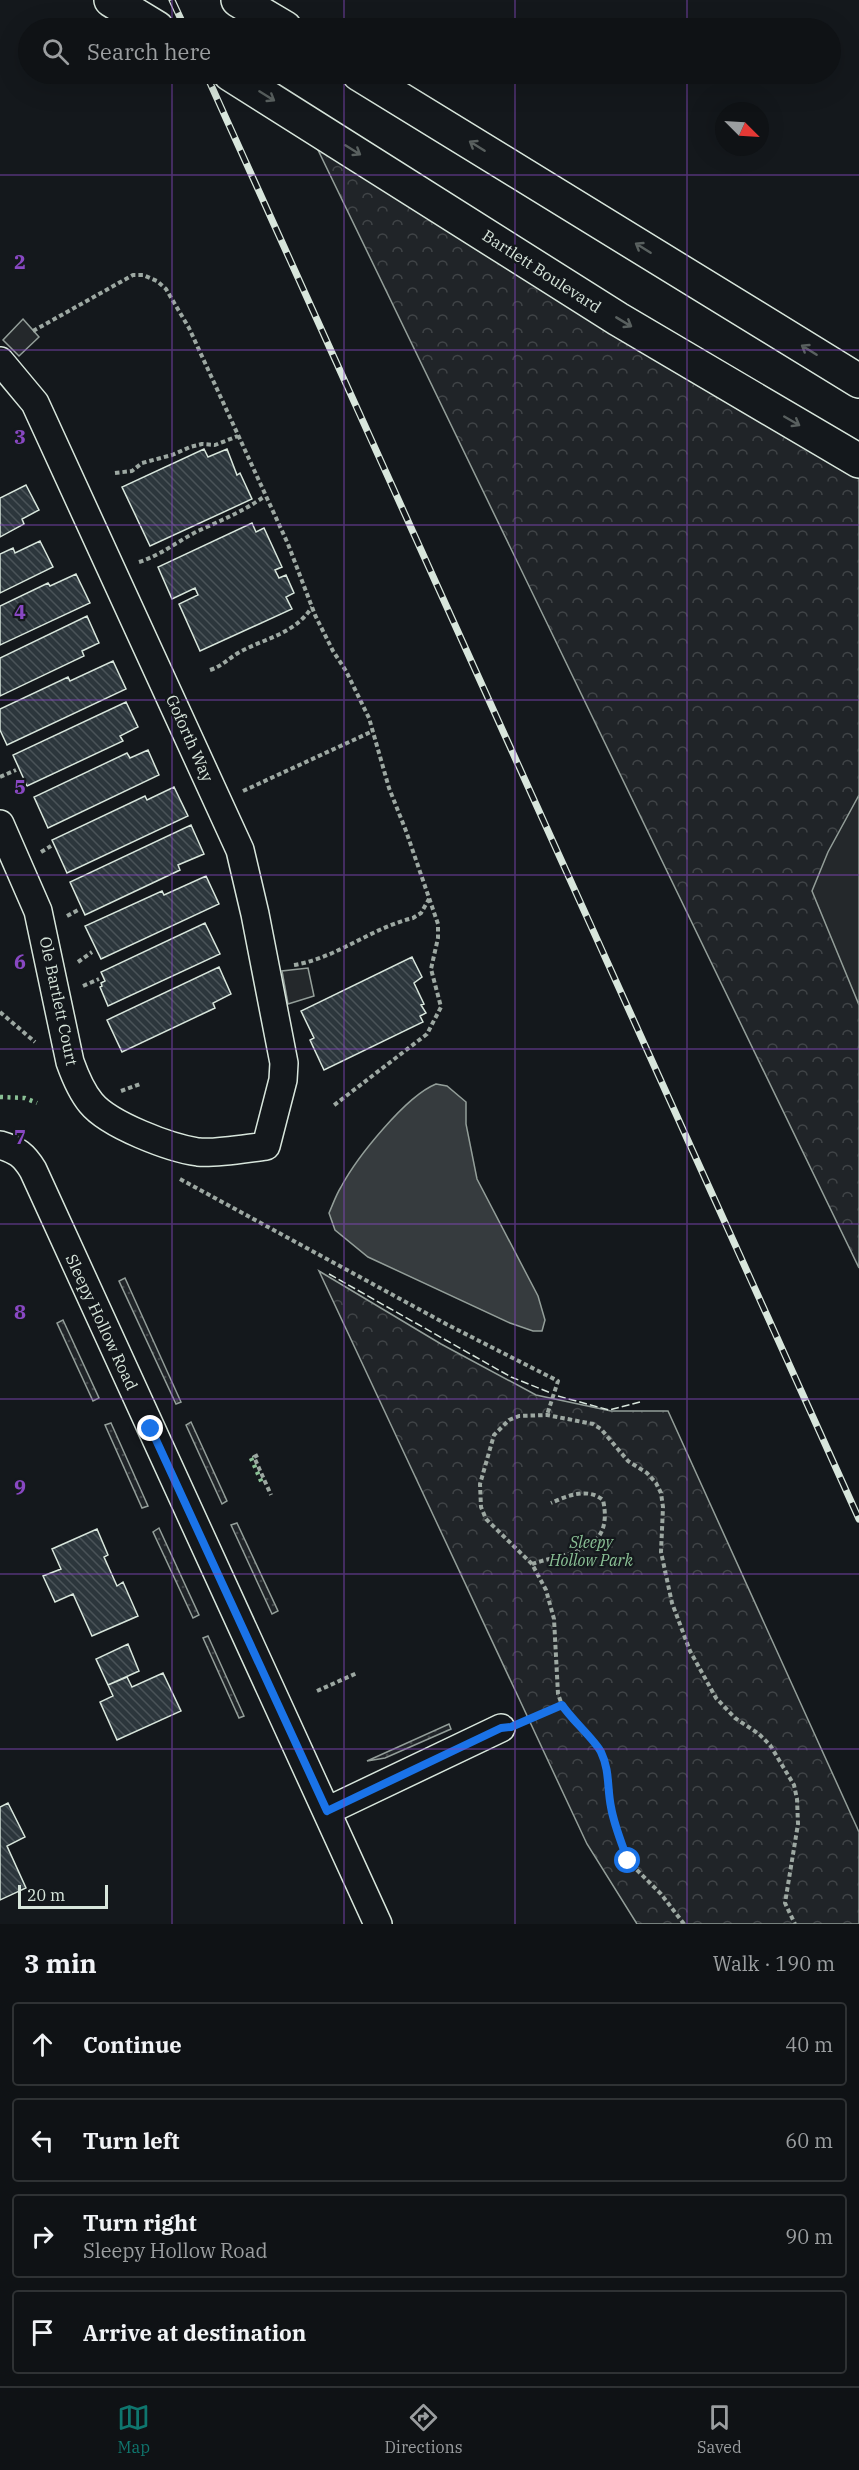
<!DOCTYPE html>
<html lang="en">
<head>
<meta charset="utf-8">
<style>
  body { margin:0; font-family:"IBM Plex Serif",serif; background:#1d2022; color:#f1f3f6 }
  .compass { position:absolute; left:715px; top:102px; width:54px; height:54px; border-radius:50%; background:#0f1215; box-shadow:0 6px 24px #0002; rotate:114deg }
  .scale { position:absolute; left:18px; bottom:15px; width:90px; box-sizing:border-box; padding-left:6px; border:3px solid #d8e6dc; border-top:0; font-size:16px; line-height:21px; white-space:nowrap; color:#d8e6dc; -webkit-text-stroke:4px #14181c; paint-order:stroke }
  .stop { position:absolute; width:18px; height:18px; margin:-14px; border:4px solid #1a73e8; border-radius:50%; background:#fff }
  .stop.end { background:#1a73e8; border-color:#fff; box-shadow:0 2px 6px #0008 }
  .list { margin:0; padding:0; list-style:none }
  h2 { display:flex; justify-content:space-between; align-items:center; height:78px; margin:0; padding:0 24px; font-size:26px }
  h2 small { font-size:20px; font-weight:400; color:#9b9ea0 }
  .list li { display:grid; grid-template-columns:39px 1fr auto; gap:18px; align-items:center; box-sizing:border-box; height:84px; margin:0 12px 12px; padding:0 12px; border:2px solid #2f3234; border-radius:6px }
  .list b { display:block; font-size:22px; white-space:nowrap }
  .list p { margin:0; font-size:20px; white-space:nowrap; color:#9b9ea0 }
  .list em { font-size:20px; font-style:normal; color:#9b9ea0 }
  .icon { flex:none; width:33px; height:33px; fill:none; stroke:currentColor; stroke-width:2; stroke-linecap:round; stroke-linejoin:round }
  .map { position:relative; flex:none; width:859px; height:1924px; overflow:hidden }
  .search { position:absolute; background:#0f1215; box-shadow:0 6px 24px #0002; left:18px; right:18px; top:18px; height:66px; display:flex; align-items:center; gap:15px; box-sizing:border-box; padding:0 21px; border-radius:33px; color:#9b9ea0; font-size:22px }
  .sheet { height:462px; background:#0f1215 }
  nav { display:flex; justify-content:space-around; align-items:center; box-sizing:border-box; height:84px; border-top:2px solid #2f3234; background:#0f1215; font-size:16px; color:#9b9ea0 }
  nav a { display:grid; justify-items:center; gap:3px }
  nav .on { color:#0f766e }
  .map>svg:first-child { display:block }
  .grass { fill:url(#grass-dots); stroke:#939e99; stroke-width:1.5 }
  .park { fill:url(#park-crowns); stroke:#939e99; stroke-width:1.5 }
  .parking { fill:#24282b; stroke:#939e99; stroke-width:1.5 }
  .water { fill:#363b3e; stroke:#939e99; stroke-width:1.5 }
  .building { fill:url(#building-back-hatch); stroke:#d8e6dc; stroke-width:1.5 }
  .lines { fill:none; stroke-linecap:round; stroke-linejoin:round }
  .street-casing { stroke:#d8e6dc; stroke-width:30 }
  .secondary-casing { stroke:#d8e6dc; stroke-width:36 }
  .path { stroke:#9da8a2; stroke-width:4; stroke-dasharray:4.5 3; stroke-linecap:butt }
  .street { stroke:#14181c; stroke-width:27 }
  .secondary { stroke:#14181c; stroke-width:33 }
  .rail-casing { stroke:#d8e6dc; stroke-width:7 }
  .rail { stroke:#14181c; stroke-width:4.5; stroke-dasharray:14; stroke-linecap:butt }
  .hedge { stroke:#8ac095; stroke-width:4.5; stroke-dasharray:3 4.5; stroke-linecap:butt }
  .fence { stroke:#d8e6dc; stroke-width:1.5; stroke-dasharray:8 3; stroke-linecap:butt }
  .oneway { stroke:#59605f }
  .route { stroke:#1a73e8; stroke-width:8 }
  .grid { fill:none; stroke:#8948c3; stroke-width:1.5; stroke-opacity:0.55 }
  .labels { text-anchor:middle; dominant-baseline:central; stroke-width:4.5; stroke-linejoin:round; paint-order:stroke }
  .street-label { font-size:16px; fill:#d8e6dc; stroke:#14181c }
  .park-label { font-size:16px; font-style:italic; fill:#8ac095; stroke:#14181c }
  .grid-label { font-size:20px; text-anchor:middle; font-weight:bold; fill:#8948c3; stroke:#14181c; stroke-width:4.5; stroke-linejoin:round; paint-order:stroke }
</style>
</head>
<body>
<div class="map">
<svg width="859" height="1924" viewBox="0 0 859 1924">
  <defs>
    <pattern id="grass-dots" width="8" height="8" patternUnits="userSpaceOnUse" patternTransform="scale(1.5)"><rect width="8" height="8" fill="#202428"/><path d="M2 2h.1M6 6h.1" fill="none" stroke="#404447" stroke-width="1.8" stroke-linecap="round"/></pattern>
    <pattern id="park-crowns" width="20" height="18" patternUnits="userSpaceOnUse" patternTransform="scale(1.5)"><rect width="20" height="18" fill="#202428"/><path d="M2 6a3 3 0 1 1 6 0M12 15a3 3 0 1 1 6 0" fill="none" stroke="#404447"/></pattern>
    <pattern id="building-back-hatch" width="6" height="6" patternUnits="userSpaceOnUse" patternTransform="scale(1.5)"><rect width="6" height="6" fill="#2c363c"/><path d="M-1 5l2 2M0 0l6 6M5-1l2 2" fill="none" stroke="#4a5358"/></pattern>
  </defs>
  <rect width="100%" height="100%" fill="#14181c"/>
  <path class="grass" d="M125 1278 181 1402 176 1404 119 1281Z
    M63 1320 99 1398 93 1401 57 1323Z
    M191 1422 227 1501 222 1504 186 1425Z
    M111 1423 148 1506 142 1508 105 1425Z
    M237 1523 278 1611 272 1614 231 1525Z
    M159 1528 199 1615 193 1618 153 1532Z
    M208 1636 244 1716 239 1718 203 1638Z
    M449 1724 451 1729 385 1758 367 1761Z"/>
  <path class="park" d="M303 119 859 461V1268Z
    M319 1271 441 1344 536 1395 611 1411H668L859 1832V1924H637L587 1844Z"/>
  <path class="parking" d="M23 319 39 337 19 356 3 340Z
    M859 795V1005L812 891 828 852Z
    M308 968 314 996 288 1004 282 971Z"/>
  <path class="water" d="M436 1084 447 1086 466 1102V1124L477 1179 538 1296 545 1320 542 1331H533L510 1323 368 1257 335 1230 329 1213C333 1204 336 1195 341 1187 357 1157 406 1096 436 1084Z"/>
  <path class="building" d="M204 449 208 457 227 449 237 475 240 473 252 499 150 546 122 487Z
    M26 485 39 510 22 519 24 524 0 537V498Z
    M252 523 256 532 264 528 282 567 275 570 279 578 286 575 294 593 286 597 292 609 200 651 179 604 198 595 195 588 172 599 158 567Z
    M40 541 53 567 0 593V554L13 548 15 553Z
    M76 574 90 603 0 645V606L48 583 50 586Z
    M87 616 99 643 82 651 84 656 0 696V658Z
    M113 661 126 689 7 745 0 730V709L68 677 70 681Z
    M126 702 138 727 120 736 123 741 27 786 13 755Z
    M148 750 159 775 48 828 34 797 127 753 130 758Z
    M174 787 188 816 67 873 52 840 145 796 147 800Z
    M191 825 204 854 178 865 180 870 85 915 70 882Z
    M206 876 219 904 101 959 85 926 162 891 164 895Z
    M205 923 220 954 108 1006 100 987 102 986 101 983 105 981 101 972Z
    M412 957 422 977 414 983 424 1004 421 1005 426 1013 420 1016 423 1022 324 1070 310 1040 314 1038 301 1011Z
    M219 967 231 994 213 1003 215 1008 122 1052 107 1020Z
    M97 1529 108 1555 104 1557 117 1586 123 1582 138 1616 92 1636 73 1594 55 1602 43 1576 61 1569 52 1549Z
    M128 1644 139 1671 108 1685 96 1659Z
    M163 1673 181 1711 117 1740 100 1702 113 1696 108 1685 127 1677 132 1687Z
    M8 1803 25 1837 7 1846 26 1888 0 1900V1807Z"/>
  <g class="lines">
    <defs>
      <path id="street" d="M0 361 35 403 240 850 255 914 284 1063 283 1080 266 1146C248 1148 215 1154 198 1152 170 1148 109 1125 91 1103 81 1091 75 1076 70 1062L38 911 0 824
        M0 1145C17 1150 24 1155 33 1170L378 1924
        M327 1811 501 1728"/>
      <path id="secondary" d="M111 0 157 28
        M238 0 285 28
        M230 74 618 319 859 461
        M359 74 859 381"/>
    </defs>
    <use href="#street" class="street-casing"/>
    <use href="#secondary" class="secondary-casing"/>
    <path class="path" d="M33 331 133 275H143L157 281 166 289 189 328 288 544 315 615 333 651 346 671 369 718 389 788 406 831 438 924V938L431 969 441 1007 427 1034 333 1106
      M115 473 132 471 142 463 172 455 190 447 202 444 215 445 238 436
      M139 562C161 555 178 541 198 531 222 520 244 511 265 496
      M210 670C222 666 228 659 238 653 264 638 294 635 312 607
      M0 777 16 770
      M243 791 373 731
      M41 852 51 846
      M67 916 80 909
      M78 962 92 952
      M294 965C337 958 371 928 413 918L421 913 429 899
      M83 986 99 979
      M0 1012 35 1042
      M121 1091 140 1084
      M180 1179 448 1325 558 1381 547 1415
      M258 1455 254 1457 271 1495
      M532 1564C566 1552 615 1554 603 1500 587 1487 567 1496 551 1503
      M317 1691 357 1673
      M526 1720 562 1705
      M684 1924 661 1894 628 1861 611 1807 609 1778 605 1761 599 1749 572 1720 562 1705 558 1694 554 1619 546 1590 532 1564 486 1519 481 1507 480 1484 494 1435 509 1420 519 1416 547 1415 593 1424 601 1429 628 1461 647 1473 656 1483 661 1493 663 1507 661 1552 672 1603 690 1651 716 1698 735 1718 759 1734 770 1745 794 1785 797 1799 798 1824 785 1903 795 1924"/>
    <use href="#street" class="street"/>
    <use href="#secondary" class="secondary"/>
    <defs>
      <path id="rail" d="M172 0 185 28
        M206 74 859 1519"/>
    </defs>
    <use href="#rail" class="rail-casing"/>
    <use href="#rail" class="rail"/>
    <path class="hedge" d="M0 1097 25 1098 37 1103
      M251 1458 262 1483"/>
    <path class="fence" d="M329 1274 511 1377 551 1393
      M558 1396 609 1410 640 1402"/>
  </g>
  <defs><path id="oneway-shaft" d="M-6 0H5M1.5-3L5.5 0L1.5 3" fill="none" stroke-width="1.6" stroke-linecap="round" stroke-linejoin="round" transform="scale(1.5)"/></defs>
  <g class="oneway">
    <use href="#oneway-shaft" transform="translate(267 96) rotate(32)"/>
    <use href="#oneway-shaft" transform="translate(477 146) rotate(-148)"/>
    <use href="#oneway-shaft" transform="translate(353 150) rotate(32)"/>
    <use href="#oneway-shaft" transform="translate(643 248) rotate(-148)"/>
    <use href="#oneway-shaft" transform="translate(624 322) rotate(31)"/>
    <use href="#oneway-shaft" transform="translate(809 350) rotate(-148)"/>
    <use href="#oneway-shaft" transform="translate(792 421) rotate(30)"/>
  </g>
  <g class="lines">
    <path class="route" d="M151 1429 327 1811 501 1728 511 1727 562 1705C571 1719 595 1740 601 1752 610 1771 607 1788 611 1807 614 1825 622 1844 628 1861"/>
  </g>
  <path class="grid" d="M172 0V28M344 0V28M515 0V28M687 0V28M172 74V1924M344 74V1924M515 74V1924M687 74V1924M0 175H859M0 350H859M0 525H859M0 700H859M0 875H859M0 1049H859M0 1224H859M0 1399H859M0 1574H859M0 1749H859"/>
  <g class="labels">
    <g class="street-label">
      <text transform="translate(542 271) rotate(33)">Bartlett Boulevard</text>
      <text transform="translate(190 738) rotate(66)">Goforth Way</text>
      <text transform="translate(59 1001) rotate(78)">Ole Bartlett Court</text>
      <text transform="translate(102 1322) rotate(65)">Sleepy Hollow Road</text>
    </g>
    <g class="park-label">
      <text x="591" y="1542">Sleepy<tspan x="591" dy="18">Hollow Park</tspan></text>
    </g>
  </g>
  <g class="grid-label">
    <text x="20" y="269">2</text>
    <text x="20" y="444">3</text>
    <text x="20" y="619">4</text>
    <text x="20" y="794">5</text>
    <text x="20" y="969">6</text>
    <text x="20" y="1144">7</text>
    <text x="20" y="1319">8</text>
    <text x="20" y="1494">9</text>
  </g>
</svg>
<svg class="compass" viewBox="-18 -18 36 36"><path d="M0-13l5 13h-10z" fill="#e53935"/><path d="M0 13l5-13h-10z" fill="#9b9ea0"/></svg>
<div class="scale">20 m</div>
<div class="stop" style="left:628px;top:1861px"></div>
<div class="stop end" style="left:151px;top:1429px"></div>
<div class="search"><svg class="icon" aria-label="search" viewBox="0 0 24 24"><circle cx="10" cy="10" r="6"/><path d="M15 15l6 6"/></svg>Search here</div>
</div>
<section class="sheet">
<h2>3 min<small>Walk · 190 m</small></h2>
<ul class="list">
<li><svg class="icon" aria-label="ahead" viewBox="0 0 24 24"><path d="M12 20V5M6 11l6-6 6 6"/></svg><div><b>Continue</b></div><em>40 m</em></li>
<li><svg class="icon" aria-label="left" viewBox="0 0 24 24"><path d="M17 20v-9H6M10 6l-5 5 5 5"/></svg><div><b>Turn left</b></div><em>60 m</em></li>
<li><svg class="icon" aria-label="right" viewBox="0 0 24 24"><path d="M7 20v-9h11M14 6l5 5-5 5"/></svg><div><b>Turn right</b><p>Sleepy Hollow Road</p></div><em>90 m</em></li>
<li><svg class="icon" aria-label="arrive" viewBox="0 0 24 24"><path d="M6 21V4h12l-3 4 3 4H6"/></svg><div><b>Arrive at destination</b></div></li>
</ul>
</section>
<nav>
<a class="on"><svg class="icon" aria-label="map" viewBox="0 0 24 24"><path d="M3 6l6-2 6 2 6-2v14l-6 2-6-2-6 2zM9 4v14M15 6v14"/></svg>Map</a>
<a><svg class="icon" aria-label="directions" viewBox="0 0 24 24"><path d="M12 3l9 9-9 9-9-9zM9 14v-3h6M13 9l2 2-2 2"/></svg>Directions</a>
<a><svg class="icon" aria-label="saved" viewBox="0 0 24 24"><path d="M7 4h10v16l-5-4-5 4z"/></svg>Saved</a>
</nav>
</body>
</html>
